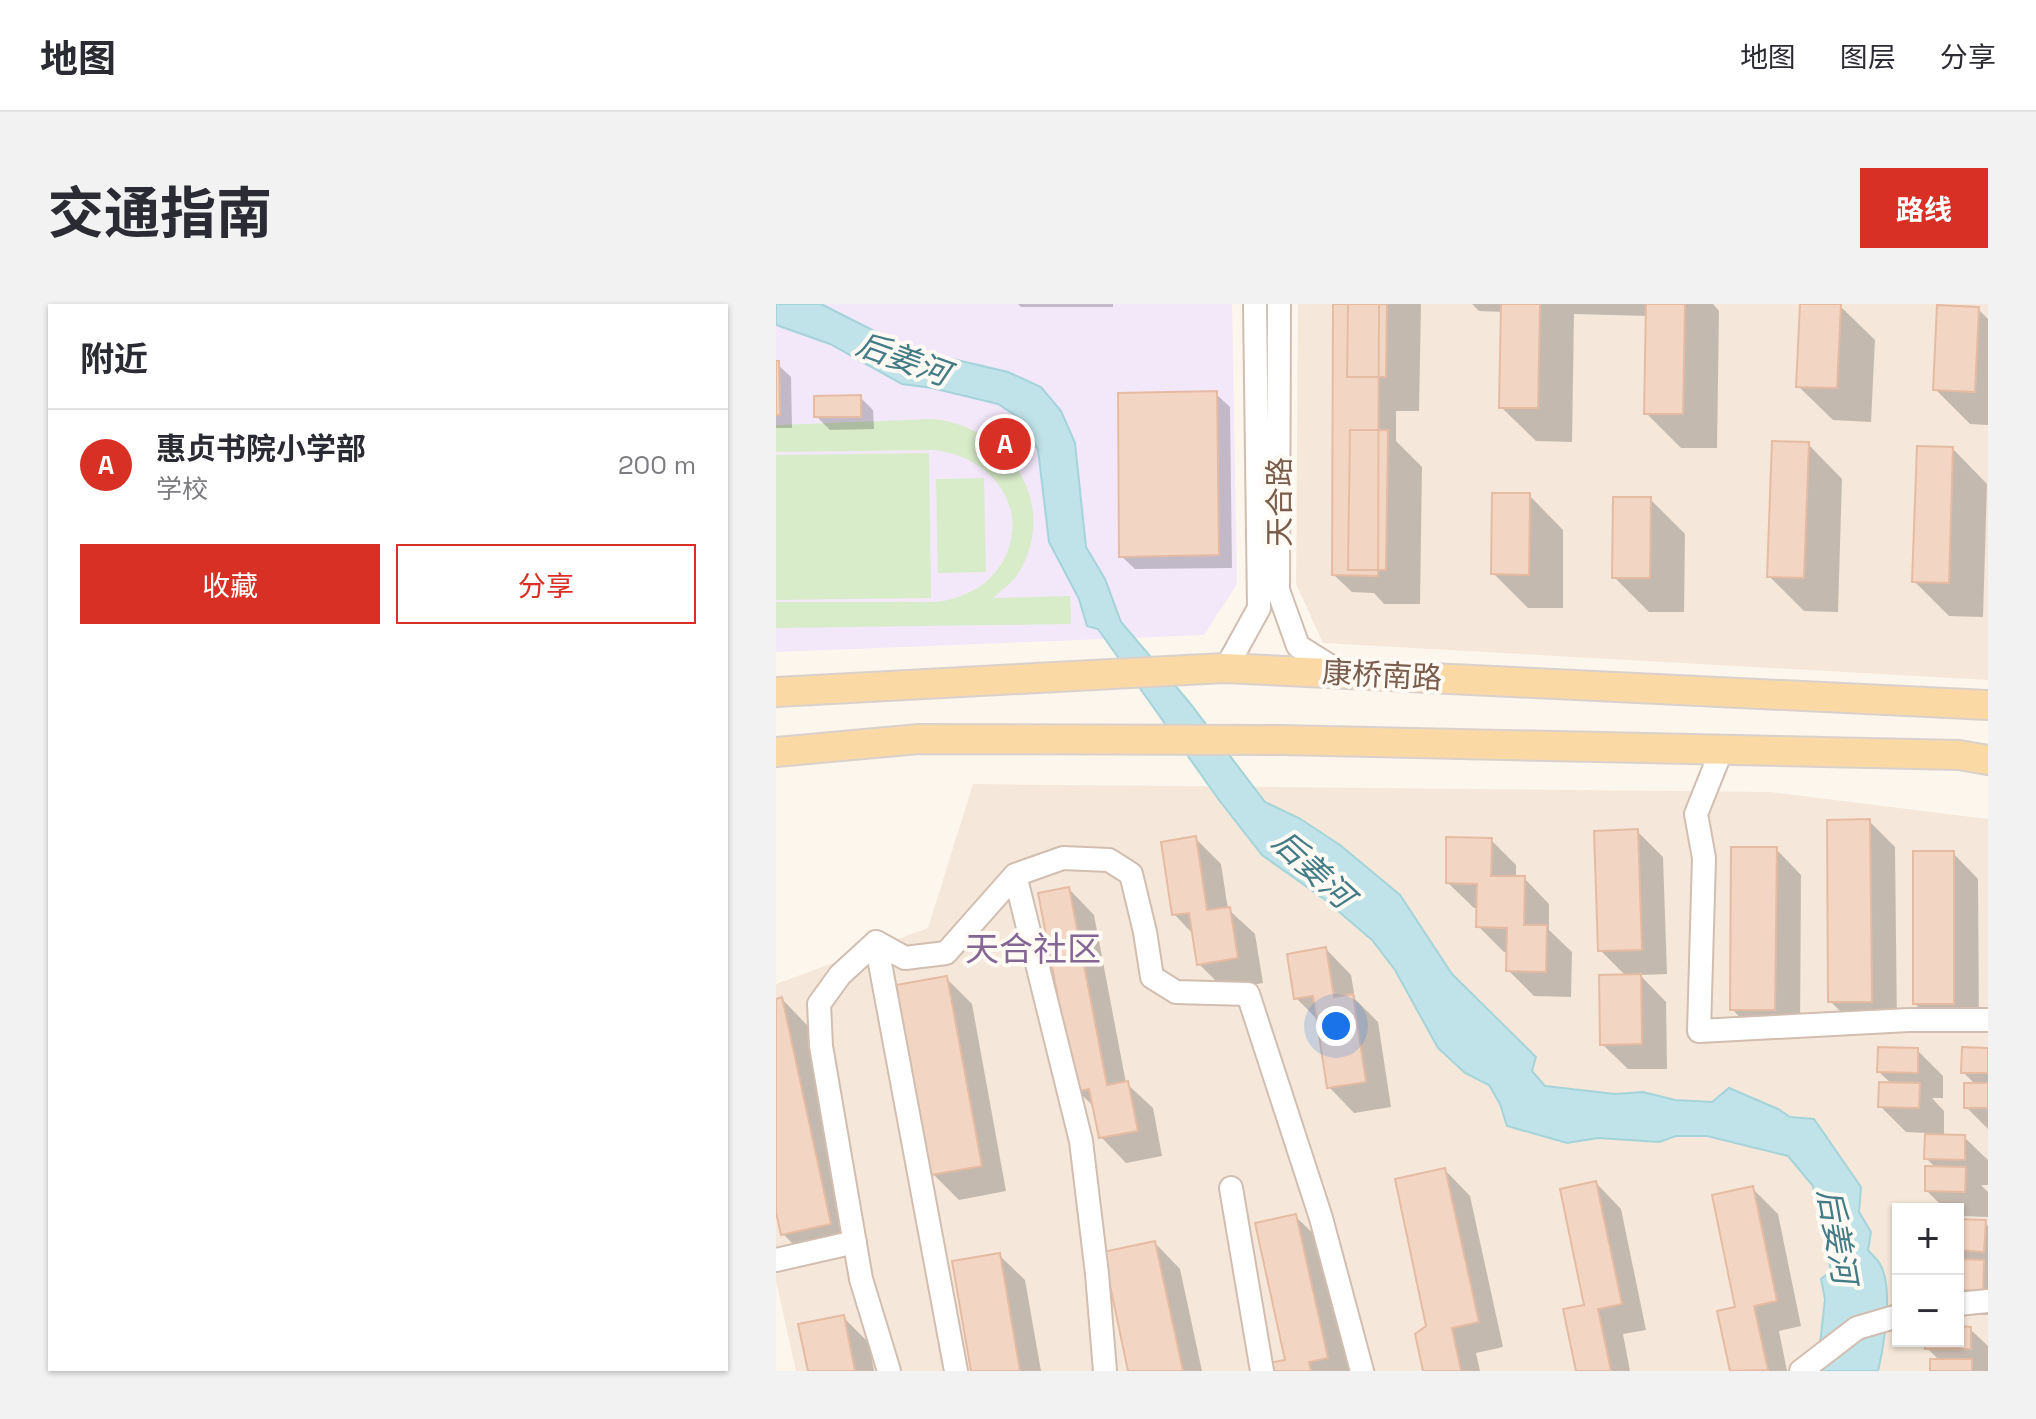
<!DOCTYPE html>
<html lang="zh">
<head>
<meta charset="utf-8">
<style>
  body { margin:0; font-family:"Space Grotesk","Noto Sans SC",sans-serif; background:#f2f2f3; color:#2b2b33 }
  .controls { position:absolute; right:24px; bottom:24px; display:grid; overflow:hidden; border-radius:0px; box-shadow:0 2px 6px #0004 }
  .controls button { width:72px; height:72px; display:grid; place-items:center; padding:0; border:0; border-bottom:2px solid #e1e1e2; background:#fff; color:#2b2b33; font:40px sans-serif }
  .you { position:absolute; left:560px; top:722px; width:28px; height:28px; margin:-20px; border:6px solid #fff; border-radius:50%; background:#1a73e8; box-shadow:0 0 0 12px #1a73e833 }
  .badge { display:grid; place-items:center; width:52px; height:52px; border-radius:50%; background:#d93025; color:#fff; font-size:26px; font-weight:700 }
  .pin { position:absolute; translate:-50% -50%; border:4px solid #fff; box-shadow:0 2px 8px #0006 }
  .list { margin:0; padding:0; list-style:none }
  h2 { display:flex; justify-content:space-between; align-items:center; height:104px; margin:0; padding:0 32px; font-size:34px }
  h2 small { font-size:26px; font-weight:400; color:#7c7c81 }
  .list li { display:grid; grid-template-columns:52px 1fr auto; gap:24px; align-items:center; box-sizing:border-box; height:112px; padding:0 32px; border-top:2px solid #e1e1e2 }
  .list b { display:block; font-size:30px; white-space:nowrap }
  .list p { margin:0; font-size:26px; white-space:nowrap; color:#7c7c81 }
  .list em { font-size:26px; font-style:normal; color:#7c7c81 }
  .actions { display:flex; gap:16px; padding:24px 32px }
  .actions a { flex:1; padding:18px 0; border:2px solid #d93025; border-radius:0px; text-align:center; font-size:28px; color:#d93025 }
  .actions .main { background:#d93025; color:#fff }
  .map { position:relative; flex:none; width:1212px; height:1067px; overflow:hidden; border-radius:0px }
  header { display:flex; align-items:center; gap:48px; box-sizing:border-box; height:112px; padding:0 40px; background:#fff; border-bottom:2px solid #e1e1e2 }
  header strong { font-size:38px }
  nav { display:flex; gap:44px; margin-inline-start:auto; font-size:28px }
  .intro { display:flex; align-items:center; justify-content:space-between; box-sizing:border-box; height:192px; padding:0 48px }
  h1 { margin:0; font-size:56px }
  .button { padding:20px 36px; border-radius:0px; background:#d93025; color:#fff; font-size:28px; font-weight:700 }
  main { display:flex; gap:48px; padding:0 48px }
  aside { flex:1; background:#fff; border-radius:0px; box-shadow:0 2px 6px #0004 }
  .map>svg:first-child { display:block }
  .residential { fill:#f5e8da; fill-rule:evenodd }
  .education { fill:#f3e8fa }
  .grass { fill:#d8ecc9 }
  .water { fill:#bfe3e8; stroke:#a5d3da; stroke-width:2 }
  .shadow { fill:#0003 }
  .building { fill:#f3d5c3; stroke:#e6bba3; stroke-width:2 }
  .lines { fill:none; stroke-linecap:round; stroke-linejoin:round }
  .minor-casing { stroke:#d1beb0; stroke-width:26 }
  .major-casing { stroke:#dad1cd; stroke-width:32 }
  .minor { stroke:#fff; stroke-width:22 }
  .major { stroke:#fbd9a5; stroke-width:28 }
  .labels { text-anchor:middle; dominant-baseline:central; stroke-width:8; stroke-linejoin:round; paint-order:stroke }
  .street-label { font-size:30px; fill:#7a5c4d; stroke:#fffaf3 }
  .water-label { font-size:32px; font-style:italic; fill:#437c86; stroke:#fffaf3 }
  .quarter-label { font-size:34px; fill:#846695; stroke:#fffaf3 }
</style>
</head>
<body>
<header>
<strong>地图</strong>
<nav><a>地图</a><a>图层</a><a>分享</a></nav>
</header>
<div class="intro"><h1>交通指南</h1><a class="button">路线</a></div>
<main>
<aside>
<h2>附近<small></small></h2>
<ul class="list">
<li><span class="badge">A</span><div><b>惠贞书院小学部</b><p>学校</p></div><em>200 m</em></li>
</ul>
<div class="actions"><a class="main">收藏</a><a>分享</a></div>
</aside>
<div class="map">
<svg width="1212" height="1067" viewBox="0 0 1212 1067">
  <rect width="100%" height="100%" fill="#fdf6ec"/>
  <path class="residential" d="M522 0H1212V376L547 339 520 280Z
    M197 480 994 488 1212 515V1067H20L0 977V680L152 624ZM1122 905H1182V1037H1122Z"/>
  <path class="education" d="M0 0H456L461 280 428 331 0 348Z"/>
  <path class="grass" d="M157 115C228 122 282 194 246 263 239 277 228 284 217 294L294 292 295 320 0 324V298C39 298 78 298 117 298 134 297 154 300 172 296 181 294 192 289 200 285 211 279 219 269 226 259 257 204 215 152 158 146L0 148V121Z
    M153 149 155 294 0 296V151Z
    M208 174 210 268 162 269 160 175Z"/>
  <path class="water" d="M0 0H45L134 45 232 68 265 83 285 107 299 139 310 243 329 275 345 318 413 398 489 498 523 514 564 541 624 591 676 670 760 753 756 767 769 782 839 790 867 788 899 796 936 798 953 784 1002 805 1014 813 1038 815 1085 883 1083 908 1095 928 1092 946C1095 950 1101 955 1104 960 1118 985 1108 1041 1102 1067H1041L1049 995 1045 975 1055 967 1037 882 1012 852 931 832H900L883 838 822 834 791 839 731 822 724 800 713 781 689 769 662 744 619 666 596 636 548 595 486 551 443 496 322 325 311 322 303 295 273 238 262 146 248 117 222 100 156 84 126 80 54 40 3 22 0 20Z"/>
  <path class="shadow" d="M242 0H337V3H245Z
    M559 0H645L643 107H620V137L646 163 644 300H608L598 289 576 288 558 271Z
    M696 0H937L943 7 941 144H905L870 109 872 12 798 10 796 138 760 137 725 103 727 8 703 7Z
    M1026 0 1064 2 1099 36 1095 118 1057 116 1022 82Z
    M1202 5 1212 15V121L1194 120 1159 85Z
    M0 59 15 73 16 124H0Z
    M440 90 454 103 456 264 359 265 345 252Z
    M84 93 97 106 98 125 54 126 40 112Z
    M1032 140 1066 175 1062 308 1028 307 993 272Z
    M1177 145 1211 180 1207 313 1173 312 1138 277Z
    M753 191 787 226V304H752L717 269Z
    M874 195 909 230 908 308H873L838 273Z
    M1093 517 1119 543 1121 722 1080 723 1054 697Z
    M861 527 887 553 891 670 864 671 890 698 891 765H852L826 740 850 672 824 646Z
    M419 534 445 560 452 605 479 630 487 679 449 686 423 660 418 631 398 610Z
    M715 536 740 561V574H748L773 600V626L796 648 795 693 758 692 732 666V648H728L702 622V604H698L672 579Z
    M1000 545 1025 571 1024 731H981L956 705Z
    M1177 549 1202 575 1203 725H1165L1139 700Z
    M293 585 318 611 350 779 377 804 386 852 350 859 325 833 319 804 302 787Z
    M550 645 575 671 579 695 602 718 615 803 578 809 553 783 543 717 520 694Z
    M170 674 196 700 230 887 183 896 157 870Z
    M6 695 31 721 80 946 33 956 7 930 0 899V697Z
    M1141 746 1167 772V794H1156L1168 807V832L1188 833 1212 856V881H1205L1212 888V913L1182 912V905H1169L1151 887 1160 864 1150 854 1151 829 1130 828 1104 802 1116 780 1103 768Z
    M1212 746V825L1190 803 1200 781 1187 768Z
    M669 866 694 892 727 1043 700 1049 704 1067H649Z
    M820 879 845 905 870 1026 847 1030 854 1067H803Z
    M976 884 1002 910 1025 1022 1003 1027 1011 1067H956L944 1008 962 1005Z
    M520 913 546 938 574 1067H497L511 1057Z
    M1182 917 1209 918 1212 922V1011L1182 1010Z
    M379 939 404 965 426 1067H354Z
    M223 951 249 976 265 1067H197Z
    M67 1013 93 1039 98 1067H34Z
    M1182 1024 1194 1025 1212 1042V1067H1156L1164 1057 1151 1044V1037H1182Z"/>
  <path class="building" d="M557 0H603L602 272 556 271Z
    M572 0H611L610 73H571Z
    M725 0H764L762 104H723Z
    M870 0H909L907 110H868Z
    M1024 0H1065L1061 84 1020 83Z
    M1161 1 1203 3 1199 88 1157 86Z
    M0 57H3L4 111H0Z
    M441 87 443 251 343 253 342 89Z
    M85 91V113H38V92Z
    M574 126H612L610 266H572Z
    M996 137 1033 138 1028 274 991 273Z
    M1141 142 1177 143 1173 279 1136 278Z
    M716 189H754L753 271 715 270Z
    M837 193H875L874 274H836Z
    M1094 515 1096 698H1052L1051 516Z
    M862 525 866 646 822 647 818 527Z
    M420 532 431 606 454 603 462 654 421 661 413 609 396 611 385 538Z
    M670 533 716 534 715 572H749L748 621H771L770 668 730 667 731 624 700 623 701 580 670 579Z
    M955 543H1001L999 706H954Z
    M1137 547H1178V700H1137Z
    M293 583 331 781 352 777 362 827 323 834 313 785 300 788 262 589Z
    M550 643 558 693 577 690 590 778 551 784 537 692 518 695 511 650Z
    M865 670 866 740 824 741 823 671Z
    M171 672 206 862 155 871 120 681Z
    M6 693 55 920 5 931 0 908V695Z
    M1102 743 1142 744V769L1101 768Z
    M1186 743 1212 744V769H1185Z
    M1103 778 1144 779 1143 804 1102 803Z
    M1188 779H1212V804H1188Z
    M1149 830 1189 831V856L1148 855Z
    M1149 862 1190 863 1189 888 1149 887Z
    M669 864 703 1018 676 1024 685 1067H647L639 1030 650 1022 619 875Z
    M820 877 846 1000 822 1005 835 1067H800L787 1005 808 1001 784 885Z
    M977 882 1001 997 978 1002 992 1066 954 1067 941 1007 959 1003 936 891Z
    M520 910 552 1054 533 1058 535 1067H495L493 1059 509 1056 479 919Z
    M1182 915 1210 916 1208 948 1182 946Z
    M379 937 407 1067H352L327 948Z
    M224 949 244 1067H195L176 957Z
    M1182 955 1208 956 1207 987 1182 986Z
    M68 1011 79 1067H32L22 1020Z
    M1182 1022 1195 1023V1045H1149V1037H1182Z
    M1154 1055H1196V1067H1154Z"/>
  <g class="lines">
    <defs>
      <path id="minor" d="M503 0 502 286 522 342 565 369
        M450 364 483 304 479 0
        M946 445 920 510 928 554 923 727 1133 716H1212
        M239 571 305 837 321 970 329 1067
        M100 638 180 1067
        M455 884 486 1067
        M0 956 79 938
        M1182 1000 1212 997
        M113 1067 85 975 45 742 43 700 64 671 100 638 129 654 170 649 239 571 287 554 333 556 355 570 369 628 376 673 400 688 472 690 545 914 586 1067
        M1025 1067 1081 1024 1122 1012"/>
      <path id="major" d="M0 388 448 364 1212 401
        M0 448 143 435 505 436 1183 451 1212 456"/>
    </defs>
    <use href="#minor" class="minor-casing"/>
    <use href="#major" class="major-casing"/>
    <use href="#minor" class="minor"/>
    <use href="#major" class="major"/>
  </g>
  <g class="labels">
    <g class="street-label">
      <text transform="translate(503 198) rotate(-90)">天合路</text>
      <text transform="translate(606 371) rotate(3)">康桥南路</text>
    </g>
    <g class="water-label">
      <text transform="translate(127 55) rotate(20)">后姜河</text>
      <text transform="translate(537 565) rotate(43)">后姜河</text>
      <text transform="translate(1061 932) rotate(80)">后姜河</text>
    </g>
    <g class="quarter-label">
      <text x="257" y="645">天合社区</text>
    </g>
  </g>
</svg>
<div class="controls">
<button>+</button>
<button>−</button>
</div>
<div class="you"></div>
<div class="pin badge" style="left:229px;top:140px">A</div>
</div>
</main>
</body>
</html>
